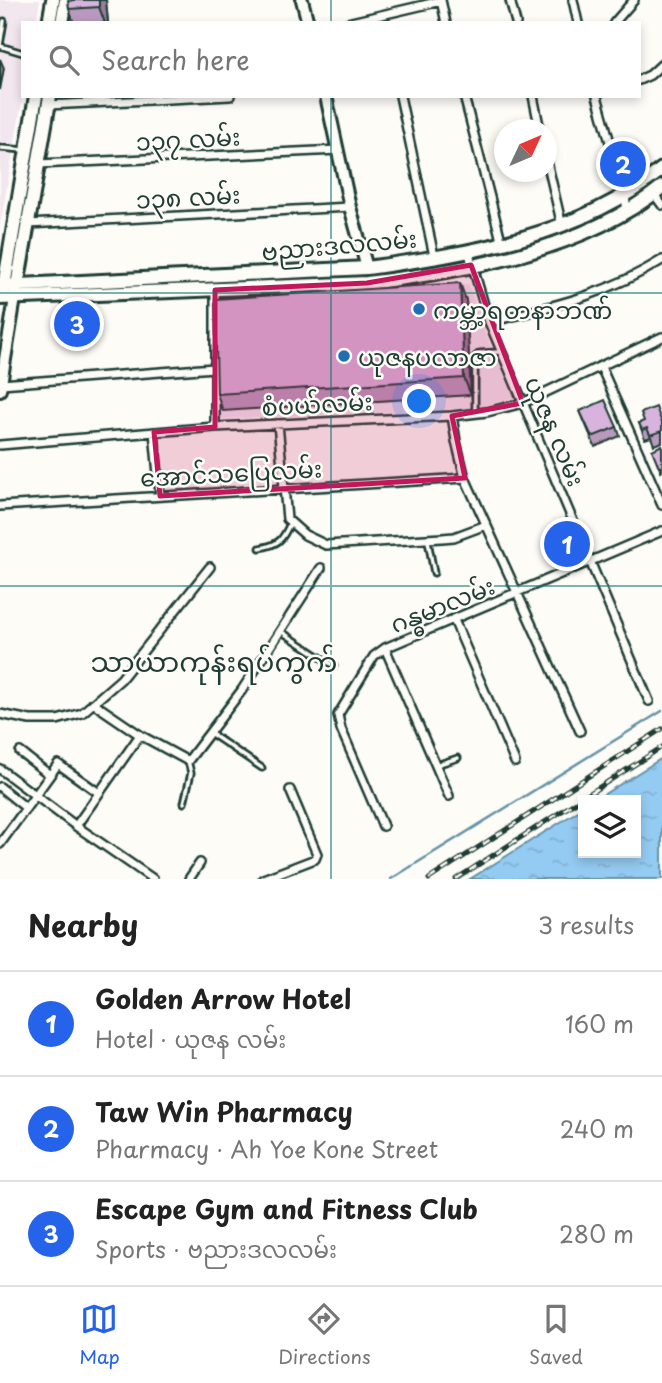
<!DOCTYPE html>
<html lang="en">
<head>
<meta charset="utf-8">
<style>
  body { margin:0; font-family:"Playpen Sans","Noto Sans Myanmar",sans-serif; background:#f6f6f6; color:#222 }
  .controls { position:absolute; right:21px; bottom:21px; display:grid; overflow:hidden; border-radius:0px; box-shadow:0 4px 10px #0003 }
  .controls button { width:63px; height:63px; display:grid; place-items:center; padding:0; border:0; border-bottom:2px solid #e0e0e0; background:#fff; color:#222; font:35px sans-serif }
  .compass { position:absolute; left:494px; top:119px; width:63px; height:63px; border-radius:50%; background:#fff; box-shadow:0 4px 10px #0003; rotate:46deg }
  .you { position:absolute; left:420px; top:402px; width:24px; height:24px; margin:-18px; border:5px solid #fff; border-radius:50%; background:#1a73e8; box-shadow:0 0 0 10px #1a73e833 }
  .badge { display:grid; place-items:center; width:46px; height:46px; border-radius:50%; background:#2563eb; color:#fff; font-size:23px; font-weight:700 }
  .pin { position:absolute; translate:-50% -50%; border:4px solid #fff; box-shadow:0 2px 7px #0006 }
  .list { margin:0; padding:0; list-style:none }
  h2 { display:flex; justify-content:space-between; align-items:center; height:91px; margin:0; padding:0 28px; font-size:30px }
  h2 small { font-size:23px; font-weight:400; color:#767676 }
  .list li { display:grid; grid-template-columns:46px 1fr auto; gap:21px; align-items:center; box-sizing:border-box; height:105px; padding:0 28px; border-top:2px solid #e0e0e0 }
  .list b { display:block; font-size:26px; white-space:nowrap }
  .list p { margin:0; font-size:23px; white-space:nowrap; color:#767676 }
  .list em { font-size:23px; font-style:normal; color:#767676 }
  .icon { flex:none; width:38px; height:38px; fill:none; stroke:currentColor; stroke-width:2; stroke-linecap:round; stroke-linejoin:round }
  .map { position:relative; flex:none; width:662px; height:879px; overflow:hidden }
  .search { position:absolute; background:#fff; box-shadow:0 4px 10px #0003; left:21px; right:21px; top:21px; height:77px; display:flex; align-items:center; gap:18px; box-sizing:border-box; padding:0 24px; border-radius:0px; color:#767676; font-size:26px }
  .sheet { height:406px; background:#fff }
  nav { display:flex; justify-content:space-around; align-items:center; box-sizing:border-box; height:98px; border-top:2px solid #e0e0e0; background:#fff; font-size:19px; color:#767676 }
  nav a { display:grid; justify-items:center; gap:4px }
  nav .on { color:#2563eb }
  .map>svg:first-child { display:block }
  .built { fill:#f2e6ef }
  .water { fill:url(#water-ripples); stroke:#6592a6; stroke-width:2 }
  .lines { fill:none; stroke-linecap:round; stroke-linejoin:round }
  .stream { stroke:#6592a6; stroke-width:2.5 }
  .lane-casing { stroke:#1f3d34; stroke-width:9 }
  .street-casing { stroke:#1f3d34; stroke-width:12 }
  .secondary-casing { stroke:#1f3d34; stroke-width:16 }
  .primary-casing { stroke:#1f3d34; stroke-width:18 }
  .lane { stroke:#fdfcf7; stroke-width:3.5 }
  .street { stroke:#fdfcf7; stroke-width:7 }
  .secondary { stroke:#fdfcf7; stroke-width:10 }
  .primary { stroke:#fdfcf7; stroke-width:12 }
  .rail-casing { stroke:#1f3d34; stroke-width:5 }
  .rail { stroke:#fdfcf7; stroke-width:2.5; stroke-dasharray:8; stroke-linecap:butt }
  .wall { fill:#b99abe; stroke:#1f3d34; stroke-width:2 }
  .shaded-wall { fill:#967d9b; stroke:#1f3d34; stroke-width:2 }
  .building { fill:#d7b3dd; stroke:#1f3d34; stroke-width:2 }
  .marked { fill:#c2185b; fill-opacity:0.2; stroke:#c2185b; stroke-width:5; stroke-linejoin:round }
  .grid { fill:none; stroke:#0f766e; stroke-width:2; stroke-opacity:0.55 }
  .poi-dot { fill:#1f6fb2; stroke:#fdfcf7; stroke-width:2.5 }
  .labels { text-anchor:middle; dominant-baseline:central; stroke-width:5; stroke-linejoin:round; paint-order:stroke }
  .street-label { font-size:24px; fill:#1f3d34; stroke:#fdfcf7 }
  .poi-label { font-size:24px; fill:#1f3d34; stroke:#fdfcf7; text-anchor:start }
  .quarter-label { font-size:28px; fill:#1f3d34; stroke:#fdfcf7 }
</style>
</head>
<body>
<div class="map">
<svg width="662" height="879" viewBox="0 0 662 879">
  <defs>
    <pattern id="water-ripples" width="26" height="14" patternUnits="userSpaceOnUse" patternTransform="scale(1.75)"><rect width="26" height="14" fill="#94cbf2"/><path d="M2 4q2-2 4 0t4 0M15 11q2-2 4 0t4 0" fill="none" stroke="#7fafd0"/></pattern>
  </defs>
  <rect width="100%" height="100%" fill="#fdfcf7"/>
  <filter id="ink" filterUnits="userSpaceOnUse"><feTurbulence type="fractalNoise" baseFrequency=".0143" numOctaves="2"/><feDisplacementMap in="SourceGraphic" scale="14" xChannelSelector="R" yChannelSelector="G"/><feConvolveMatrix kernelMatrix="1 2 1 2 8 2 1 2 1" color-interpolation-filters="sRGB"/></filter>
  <g filter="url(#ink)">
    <path class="built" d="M0 0H40L36 23H23V96L0 226Z
      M469 284 480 322 514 397 478 408 220 419 211 299Z"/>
    <path class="water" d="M662 758V879H470L583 808V853H636V800H595Z"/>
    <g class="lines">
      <path class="stream" d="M391 879 662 711"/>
      <defs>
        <path id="lane" d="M0 45 4 21
          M0 46 23 53
          M1 148 24 150
          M475 414V357L480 353 499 352
          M428 541 434 573
          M260 548C278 545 283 540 290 523
          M282 632 334 666
          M210 733 262 768
          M436 765 458 758
          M184 803 191 773 188 761"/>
        <path id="street" d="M441 0 446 23
          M510 0 516 23
          M573 0 578 23
          M347 23 441 1
          M614 23 634 0
          M639 80 650 75 662 64
          M400 96 434 256
          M464 96 502 244
          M533 96 540 130
          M597 96 625 196 627 211
          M48 105 230 96
          M546 157 562 226
          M38 164 339 150
          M654 194 662 205
          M28 224 350 207
          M468 250 489 322 649 701
          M215 288V427
          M489 322C554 306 604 296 662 260
          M601 367 662 505
          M1 384 214 368
          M452 416 456 441 465 478 580 731
          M278 424 287 519 305 535 326 545 442 538 454 537 486 525
          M154 432 160 496
          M0 445 215 427 452 416 487 412 523 403 662 337
          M0 506 465 478
          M454 620 515 762
          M385 648 449 796
          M93 703 140 735 188 761 242 690 321 568
          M0 714 30 720H57L82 713 121 679 210 567
          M20 752 50 775
          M0 769 76 826 153 879
          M0 787 26 808
          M76 826 140 735
          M383 826 341 729 338 715 374 656 385 648 662 531
          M0 844 58 764 99 793
          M189 879 200 863
          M263 879 315 859 317 854 290 790"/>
        <path id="secondary" d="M302 0 308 23
          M326 96 350 207 367 268
          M0 390 16 292"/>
        <path id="primary" d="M49 23 53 0
          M62 23 66 0
          M0 286 367 268C470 253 578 237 662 169
          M4 286 36 96
          M17 286 50 96
          M0 298 367 283C465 271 584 250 662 187"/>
      </defs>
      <use href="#lane" class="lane-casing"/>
      <use href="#street" class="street-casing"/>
      <use href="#secondary" class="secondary-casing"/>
      <use href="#primary" class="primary-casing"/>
      <use href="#lane" class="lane"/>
      <use href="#street" class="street"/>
      <use href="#secondary" class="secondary"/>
      <use href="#primary" class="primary"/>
      <defs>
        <path id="rail" d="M429 879 662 729
          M456 879 662 747"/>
      </defs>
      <use href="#rail" class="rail-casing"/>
      <use href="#rail" class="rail"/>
    </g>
    <path class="wall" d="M74 0H106L108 23H74L69 9Z
      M466 300 471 395 223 411 217 394Z
      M580 411 617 427 620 436 595 447Z
      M639 423H662V442L654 445 651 437 645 439Z"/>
    <path class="shaded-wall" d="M99 0H106L108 23H105L99 7Z
      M0 59 4 68 0 90Z
      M460 283 466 300 471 395 464 378Z"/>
    <path class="building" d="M74 0H99V7L69 9 68 1Z
      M460 283 464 378 217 394 215 299Z
      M605 400 617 427 592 437 580 411Z
      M656 407 662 423V431L650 435 647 428 642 430 639 423 644 421 641 413Z
      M662 445V471L661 472 652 450Z"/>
  </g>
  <path class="marked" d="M471 265 523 403 452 416 465 478 160 496 154 432 215 427V290L367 283Z"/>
  <path class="grid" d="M331 0V23M331 96V879M0 293H662M0 586H662"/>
  <g class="poi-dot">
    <circle cx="419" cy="309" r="7"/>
    <circle cx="344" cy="356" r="7"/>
  </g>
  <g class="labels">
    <g class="street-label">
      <text transform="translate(188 138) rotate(-3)">၁၃၇ လမ်း</text>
      <text transform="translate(188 196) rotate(-3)">၁၃၈ လမ်း</text>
      <text transform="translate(339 244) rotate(-5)">ဗညားဒလလမ်း</text>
      <text transform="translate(317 403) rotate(-3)">စံပယ်လမ်း</text>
      <text transform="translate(556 431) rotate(67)">ယုဇန လမ်း</text>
      <text transform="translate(231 472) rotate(-3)">အောင်သပြေလမ်း</text>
      <text transform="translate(442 604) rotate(-22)">ဂန္ဓမာလမ်း</text>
    </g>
    <g class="poi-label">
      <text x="433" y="309">ကမ္ဘာ့ရတနာဘဏ်</text>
      <text x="358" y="356">ယုဇနပလာဇာ</text>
    </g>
    <g class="quarter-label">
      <text x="214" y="660">သာယာကုန်းရပ်ကွက်</text>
    </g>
  </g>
</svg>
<div class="controls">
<button><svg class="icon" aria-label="layers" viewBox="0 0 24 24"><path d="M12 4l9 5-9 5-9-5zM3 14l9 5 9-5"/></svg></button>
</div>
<svg class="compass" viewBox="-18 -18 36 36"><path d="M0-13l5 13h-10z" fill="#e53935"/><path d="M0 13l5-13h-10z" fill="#767676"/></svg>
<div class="you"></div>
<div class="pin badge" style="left:567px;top:544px">1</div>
<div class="pin badge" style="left:623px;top:164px">2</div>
<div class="pin badge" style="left:77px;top:324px">3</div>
<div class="search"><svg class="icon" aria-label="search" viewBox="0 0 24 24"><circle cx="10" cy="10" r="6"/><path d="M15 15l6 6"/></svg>Search here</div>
</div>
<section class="sheet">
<h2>Nearby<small>3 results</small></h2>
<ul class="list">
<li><span class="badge">1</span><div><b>Golden Arrow Hotel</b><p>Hotel · ယုဇန လမ်း</p></div><em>160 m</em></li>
<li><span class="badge">2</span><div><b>Taw Win Pharmacy</b><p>Pharmacy · Ah Yoe Kone Street</p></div><em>240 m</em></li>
<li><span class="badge">3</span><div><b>Escape Gym and Fitness Club</b><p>Sports · ဗညားဒလလမ်း</p></div><em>280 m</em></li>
</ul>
</section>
<nav>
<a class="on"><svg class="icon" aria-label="map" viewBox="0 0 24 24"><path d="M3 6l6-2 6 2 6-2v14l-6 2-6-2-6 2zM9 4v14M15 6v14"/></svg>Map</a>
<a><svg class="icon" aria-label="directions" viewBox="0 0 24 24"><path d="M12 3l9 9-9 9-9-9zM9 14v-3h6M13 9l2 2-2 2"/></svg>Directions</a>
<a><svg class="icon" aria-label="saved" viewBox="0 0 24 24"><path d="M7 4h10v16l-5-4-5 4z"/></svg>Saved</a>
</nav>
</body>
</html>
